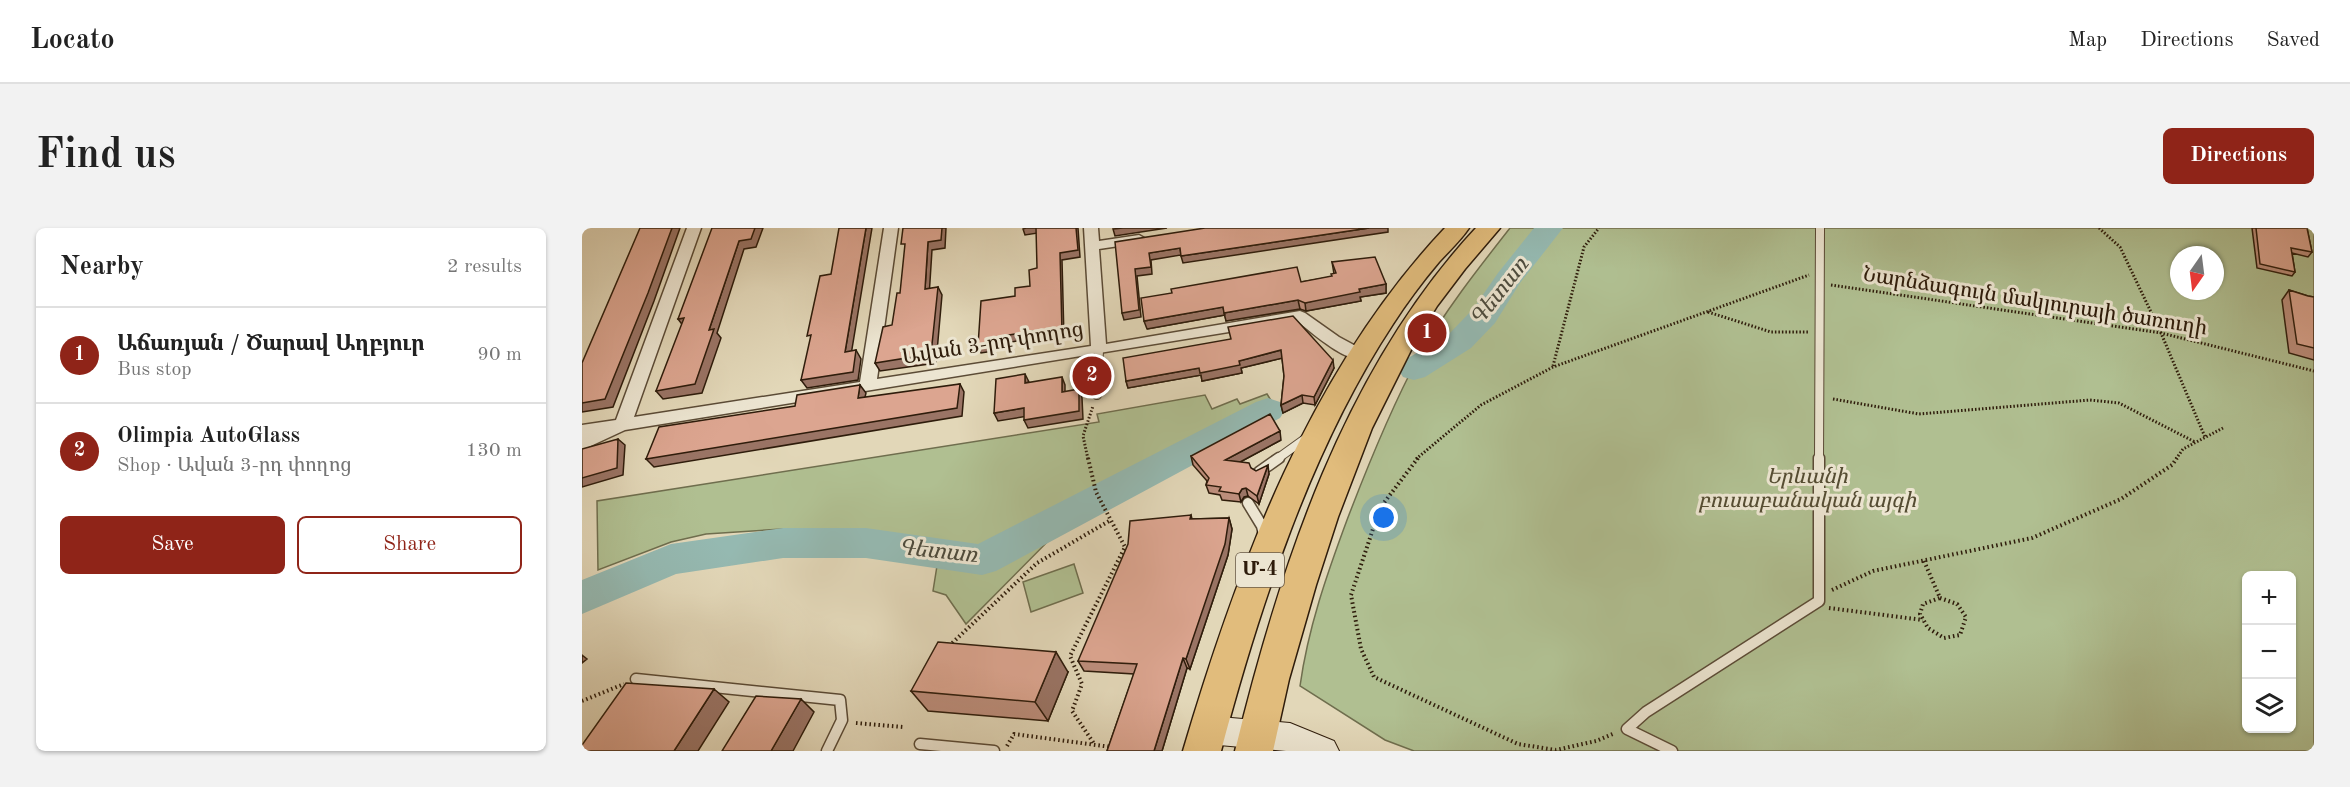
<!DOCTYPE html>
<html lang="en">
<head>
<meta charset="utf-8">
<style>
  body { margin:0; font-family:"Old Standard TT","Noto Serif Armenian",serif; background:#f2f2f2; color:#222 }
  .controls { position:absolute; right:18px; bottom:18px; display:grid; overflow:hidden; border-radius:9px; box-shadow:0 2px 4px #0004 }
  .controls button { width:54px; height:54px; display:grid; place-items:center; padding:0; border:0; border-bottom:2px solid #e0e0e0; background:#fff; color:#222; font:30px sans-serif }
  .compass { position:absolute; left:1588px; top:18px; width:54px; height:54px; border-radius:50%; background:#fff; box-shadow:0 2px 4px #0004; rotate:194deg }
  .you { position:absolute; left:802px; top:290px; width:21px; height:21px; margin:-15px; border:4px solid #fff; border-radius:50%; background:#1a73e8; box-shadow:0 0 0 9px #1a73e833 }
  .badge { display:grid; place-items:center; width:39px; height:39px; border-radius:50%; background:#8f2418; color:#fff; font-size:20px; font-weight:700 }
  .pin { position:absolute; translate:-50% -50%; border:3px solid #fff; box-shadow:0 2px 6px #0006 }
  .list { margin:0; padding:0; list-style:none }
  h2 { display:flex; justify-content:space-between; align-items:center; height:78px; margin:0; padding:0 24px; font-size:26px }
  h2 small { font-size:20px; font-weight:400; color:#767676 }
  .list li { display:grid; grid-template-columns:39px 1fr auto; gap:18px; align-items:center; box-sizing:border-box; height:96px; padding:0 24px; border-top:2px solid #e0e0e0 }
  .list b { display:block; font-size:22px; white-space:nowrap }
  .list p { margin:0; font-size:20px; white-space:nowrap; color:#767676 }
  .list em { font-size:20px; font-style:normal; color:#767676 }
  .actions { display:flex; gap:12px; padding:18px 24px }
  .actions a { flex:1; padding:14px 0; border:2px solid #8f2418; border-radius:9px; text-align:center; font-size:21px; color:#8f2418 }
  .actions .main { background:#8f2418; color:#fff }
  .icon { flex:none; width:33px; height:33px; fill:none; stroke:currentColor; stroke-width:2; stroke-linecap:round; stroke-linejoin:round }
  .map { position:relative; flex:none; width:1732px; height:523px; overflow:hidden; border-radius:9px }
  header { display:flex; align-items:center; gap:36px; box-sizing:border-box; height:84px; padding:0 30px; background:#fff; border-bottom:2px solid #e0e0e0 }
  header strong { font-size:28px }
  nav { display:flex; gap:33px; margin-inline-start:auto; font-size:21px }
  .intro { display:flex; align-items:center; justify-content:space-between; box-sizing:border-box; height:144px; padding:0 36px }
  h1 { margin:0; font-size:42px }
  .button { padding:15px 27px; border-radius:9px; background:#8f2418; color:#fff; font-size:21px; font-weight:700 }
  main { display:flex; gap:36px; padding:0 36px }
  aside { flex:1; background:#fff; border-radius:9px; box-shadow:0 2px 4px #0004 }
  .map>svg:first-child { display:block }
  .green { fill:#b0bf91; stroke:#6f6e4e; stroke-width:1.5; fill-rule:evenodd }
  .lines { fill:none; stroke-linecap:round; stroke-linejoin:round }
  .river { fill:#95b9b1; fill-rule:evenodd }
  .service-far1-casing { stroke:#5b4b36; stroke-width:10 }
  .service-casing { stroke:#5b4b36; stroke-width:13 }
  .minor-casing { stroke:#5b4b36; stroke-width:3 }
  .secondary-casing { stroke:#2e1c0b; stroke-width:2 }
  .trunk-casing { stroke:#2e1c0b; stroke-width:3 }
  .path-far1 { stroke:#2e1c0b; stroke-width:3; stroke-dasharray:1.5 2; stroke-linecap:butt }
  .path { stroke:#2e1c0b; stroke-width:4; stroke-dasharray:1.5 3; stroke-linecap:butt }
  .service-far1 { stroke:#ece5d1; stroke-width:8 }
  .service { stroke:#ece5d1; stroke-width:10 }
  .minor { fill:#ece5d1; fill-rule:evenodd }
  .secondary { fill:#ece5d1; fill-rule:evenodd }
  .trunk { fill:#e1bc7c; fill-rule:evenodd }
  .wall { fill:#bd8e7c; stroke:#2e1c0b; stroke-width:1.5 }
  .shaded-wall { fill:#9a7465; stroke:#2e1c0b; stroke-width:1.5 }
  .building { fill:#dca590; stroke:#2e1c0b; stroke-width:1.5 }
  .labels { text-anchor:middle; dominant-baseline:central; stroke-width:6; stroke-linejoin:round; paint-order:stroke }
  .shield { fill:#ece5d1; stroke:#675846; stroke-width:1.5 }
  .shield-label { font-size:20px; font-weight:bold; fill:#2e1c0b }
  .street-label { font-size:21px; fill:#2e1c0b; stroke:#ece5d1 }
  .park-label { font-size:21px; font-style:italic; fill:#554d33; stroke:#ece5d1 }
  .water-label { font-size:22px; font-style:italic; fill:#4d4b3d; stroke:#ece5d1 }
</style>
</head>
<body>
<header>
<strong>Locato</strong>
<nav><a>Map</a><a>Directions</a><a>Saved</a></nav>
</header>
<div class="intro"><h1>Find us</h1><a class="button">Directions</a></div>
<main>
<aside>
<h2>Nearby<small>2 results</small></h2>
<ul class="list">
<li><span class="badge">1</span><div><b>Աճառյան / Ծարավ Աղբյուր</b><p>Bus stop</p></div><em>90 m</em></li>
<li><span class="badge">2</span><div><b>Olimpia AutoGlass</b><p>Shop · Ավան 3-րդ փողոց</p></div><em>130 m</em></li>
</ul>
<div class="actions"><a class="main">Save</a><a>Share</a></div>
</aside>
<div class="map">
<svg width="1732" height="523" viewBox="0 0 1732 523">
  <rect width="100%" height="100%" fill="#e2d7b8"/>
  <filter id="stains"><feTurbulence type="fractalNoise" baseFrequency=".00333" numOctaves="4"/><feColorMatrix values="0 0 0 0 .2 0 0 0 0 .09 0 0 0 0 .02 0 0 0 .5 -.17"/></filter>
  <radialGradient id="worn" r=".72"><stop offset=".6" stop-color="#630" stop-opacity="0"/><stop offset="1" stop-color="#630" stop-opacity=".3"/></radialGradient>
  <path class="green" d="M928 0H1732V523H832L803 512 718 458C726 400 745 346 765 292 786 237 808 182 836 130 862 84 895 42 928 0ZM1597 27H1633V63H1597ZM1664 347H1710V500H1664Z
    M685 166 697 185 482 297 384 396 364 367 351 363 358 319 298 306 201 301 124 306 89 314 16 342 15 273 517 194 515 186 623 167 630 181 655 171 658 176Z
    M492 336 501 365 449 384 441 354Z"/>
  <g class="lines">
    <path class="river" d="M952 0H981L938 55 913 95 889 120 843 149 832 152 821 149 816 141 821 133 867 106 891 81 916 45Z
      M686 170 698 174 703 182 698 190 414 343 400 347 284 330H201L94 346 0 386V352L89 316 201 300H284L396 316 674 174Z"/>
    <defs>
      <path id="service-far1" d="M515 167 517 122
        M695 231 727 208
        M1237 231 1238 0"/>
      <path id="service" d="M677 244 697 230
        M666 275 680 298 682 307
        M54 451 258 472 260 492 245 523
        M338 516 412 523
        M1090 523 1045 501 1064 484 1237 373V230"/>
      <path id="minor" d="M105 0H119L52 189 278 154 302 0H316L295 151 509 118 502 0H516L517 13 557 7 564 11 557 15 517 21 524 116 718 83 723 85 757 109 783 123 785 127 783 131C765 136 729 104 715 93L43 202 0 222V197L34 192Z"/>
      <path id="secondary" d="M626 488 708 495 752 513 757 523H704L626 516 615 512 610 502 615 492Z"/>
      <path id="trunk" d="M863 0H887C879 12 867 23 857 34 841 53 825 74 811 96 729 220 677 380 639 523H601C656 337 728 143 863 0Z
        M894 0H918L883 41 855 78 833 114 790 200 756 289 734 357 707 451 691 523H653C698 338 762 142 894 0Z"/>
    </defs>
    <use href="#service-far1" class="service-far1-casing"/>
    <use href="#service" class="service-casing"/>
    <use href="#minor" class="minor-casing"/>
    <use href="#secondary" class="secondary-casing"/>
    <use href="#trunk" class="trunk-casing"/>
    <path class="path-far1" d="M1517 0 1538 19 1579 105 1623 209
      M1249 57 1579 105 1732 143
      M1126 84 1189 104H1226
      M971 138 1002 19 1017 0
      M1251 171 1337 186 1508 172 1537 175 1613 214
      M506 231 501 208 511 178
      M834 231 899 177 971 139 1227 47
      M1594 231 1601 221 1641 200"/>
    <path class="path" d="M506 230 514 264 543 319 488 428 500 456 490 483 513 517
      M836 230 798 280 769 367 779 421 792 449 936 516 974 522 1014 513 1033 505
      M1342 333 1358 370
      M1250 362 1291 343 1450 310 1539 271 1590 237 1595 230
      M1358 370 1375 376 1384 389 1378 407 1362 410 1346 400 1338 386 1341 376Z
      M1247 380 1341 392
      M367 418 455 335 529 292
      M0 473 42 456
      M274 495 321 499
      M425 518 432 506 529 519"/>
    <use href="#service-far1" class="service-far1"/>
    <use href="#service" class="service"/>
    <use href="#minor" class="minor"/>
    <use href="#secondary" class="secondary"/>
    <use href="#trunk" class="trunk"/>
  </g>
  <path class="wall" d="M1670 0H1725L1730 24 1726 29 1710 25 1713 44 1710 48 1675 40Z
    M750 34 804 56V65L778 69 779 73 724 83 718 81 644 93 643 87 565 101 719 54 749 49 752 46Z
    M1707 62 1726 68 1732 69V132L1707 125 1700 72Z
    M649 111 752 140 733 177 721 175 701 185 699 177 702 148 700 130 659 140 660 145 620 153 619 147 546 160 544 153Z
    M699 212 658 234 674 243 687 246 677 276 666 268 662 269 659 274 640 272 638 267 627 265 624 257 625 253 611 237 609 228Z
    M609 287 610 291 647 290 650 301 646 327 608 441 605 440 580 523H525L552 446 502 443 496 433Z
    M486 444 466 493 346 483 329 463Z"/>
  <path class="shaded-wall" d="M90 0H98L72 73 31 179 0 184V175Z
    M173 0H181L174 19 162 21 135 105 139 110 120 165 81 171 74 163 127 102 157 13Z
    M284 0H290L268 133 263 124Z
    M360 0H364L363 20 350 22 347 69 343 61 346 14Z
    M444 0H455L456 5 443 7 441 1Z
    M494 0H496L498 29 480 32 482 110 454 115 451 110 424 115V121L399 125 396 118 421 108Z
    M541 0H585L533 8 531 1Z
    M787 0H806V4L601 35 599 28Z
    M598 20 599 27 569 32 570 46 555 48 559 89 542 92 540 85 553 41 567 25Z
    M804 56V65L778 69 779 73 724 83 723 75 777 61Z
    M356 59 360 67 354 135 298 143 293 135Z
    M716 72 718 81 644 93 642 85Z
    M641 79 643 87 565 101 562 93Z
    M102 90V99L96 91Z
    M274 122 279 131 276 152 225 160 219 152Z
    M699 122 701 130 659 140 660 145 620 153 619 147 546 160 544 153 657 133Z
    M751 132 752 140 733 177 732 169Z
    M443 146 447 154 443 155Z
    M480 149 483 157V172L480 164Z
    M378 156 382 164 380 188 72 239 64 231Z
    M278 157 284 165 281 178 276 170Z
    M497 161 500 170 501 191 446 200 442 192Z
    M720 167 721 175 701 185 699 177Z
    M442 180 446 188 416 193 412 185Z
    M698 203 699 212 645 241 643 232Z
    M36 211 43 217 41 247 0 259V250Z
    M686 237 687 246 677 276 675 268Z
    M664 260 666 268 662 269 659 274 657 266 660 261Z
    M647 290 650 301 646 327 608 441 604 431Z
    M474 424 486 444 466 493 453 474Z
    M0 427 5 431 0 435Z
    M601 430 605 440 580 523H572Z
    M132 461 147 474 116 523H92Z
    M219 471 232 484 211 523H189Z"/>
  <path class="building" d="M58 0H90L66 65 23 171 0 175V135Z
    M130 0H173L169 11 157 13 127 102 132 101 113 156 74 163 102 90 96 91Z
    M257 0H284L263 124 274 122 271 144 219 152 229 107 225 108 238 48 249 46Z
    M321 0H360L359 12 346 14 343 61 356 59 349 126 293 135 301 99 310 97 315 65H318L323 16H319Z
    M454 0H494L496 22 478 25 480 104 451 109V103L421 108V114L396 118 399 73 433 68V60L448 58 447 42 455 40Z
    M623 0H787L599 28 598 20 567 25 569 39 553 41 557 82 540 85 533 14Z
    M1674 0H1725L1730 24 1709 20 1713 44 1678 36Z
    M793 29 804 56 777 61 778 64 723 75 716 72 642 85 641 79 562 93 559 70 590 65 589 61 715 39 719 54 750 48 749 46 754 45 750 34Z
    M1707 62 1726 68 1732 69V120L1715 116Z
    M711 88 751 132 732 169 720 167 699 177 702 148 699 122 657 133 658 137 618 145 617 140 544 153 541 130 649 111 646 99Z
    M443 146V155L480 149V164L497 161V183L442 192V180L412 185 414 151Z
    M378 156 375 180 64 231 77 199 213 178 215 167 278 157 276 170Z
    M688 186 698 203 643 232 667 235 669 240 674 243 686 237 675 268 664 260 660 261 657 266 637 263 639 259 624 257 627 250 609 228Z
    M36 211 35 240 0 250V221Z
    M609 287 608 291 647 290 643 316 604 431 601 430 572 523H525L555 436 496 433 546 316 548 293Z
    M356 414 474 424 453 474 329 463Z
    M44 455 132 461 92 523H0V517Z
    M174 468 219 471 189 523H140Z"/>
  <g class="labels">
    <rect class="shield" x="654" y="325" width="48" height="34" rx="4.5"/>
    <g class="shield-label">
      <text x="678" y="342">Մ-4</text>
    </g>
    <g class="street-label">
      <text transform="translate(1453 74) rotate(9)">Նարնձագույն մակլուրայի ծառուղի</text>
      <text transform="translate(411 116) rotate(-9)">Ավան 3-րդ փողոց</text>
    </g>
    <g class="park-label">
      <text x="1225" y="249">Երևանի<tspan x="1225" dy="24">բուսաբանական այգի</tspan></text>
    </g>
    <g class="water-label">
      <text transform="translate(918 64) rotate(-52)">Գետառ</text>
      <text transform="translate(356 324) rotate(6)">Գետառ</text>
    </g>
  </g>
  <rect width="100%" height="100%" filter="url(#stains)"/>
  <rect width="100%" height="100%" fill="url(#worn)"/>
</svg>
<div class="controls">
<button>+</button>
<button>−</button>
<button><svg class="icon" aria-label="layers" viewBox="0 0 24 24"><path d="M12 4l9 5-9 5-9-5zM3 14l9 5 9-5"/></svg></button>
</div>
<svg class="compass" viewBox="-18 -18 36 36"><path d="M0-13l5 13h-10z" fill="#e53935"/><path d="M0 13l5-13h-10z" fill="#767676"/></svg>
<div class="you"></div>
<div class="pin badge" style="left:845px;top:105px">1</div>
<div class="pin badge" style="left:510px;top:148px">2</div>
</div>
</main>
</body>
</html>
